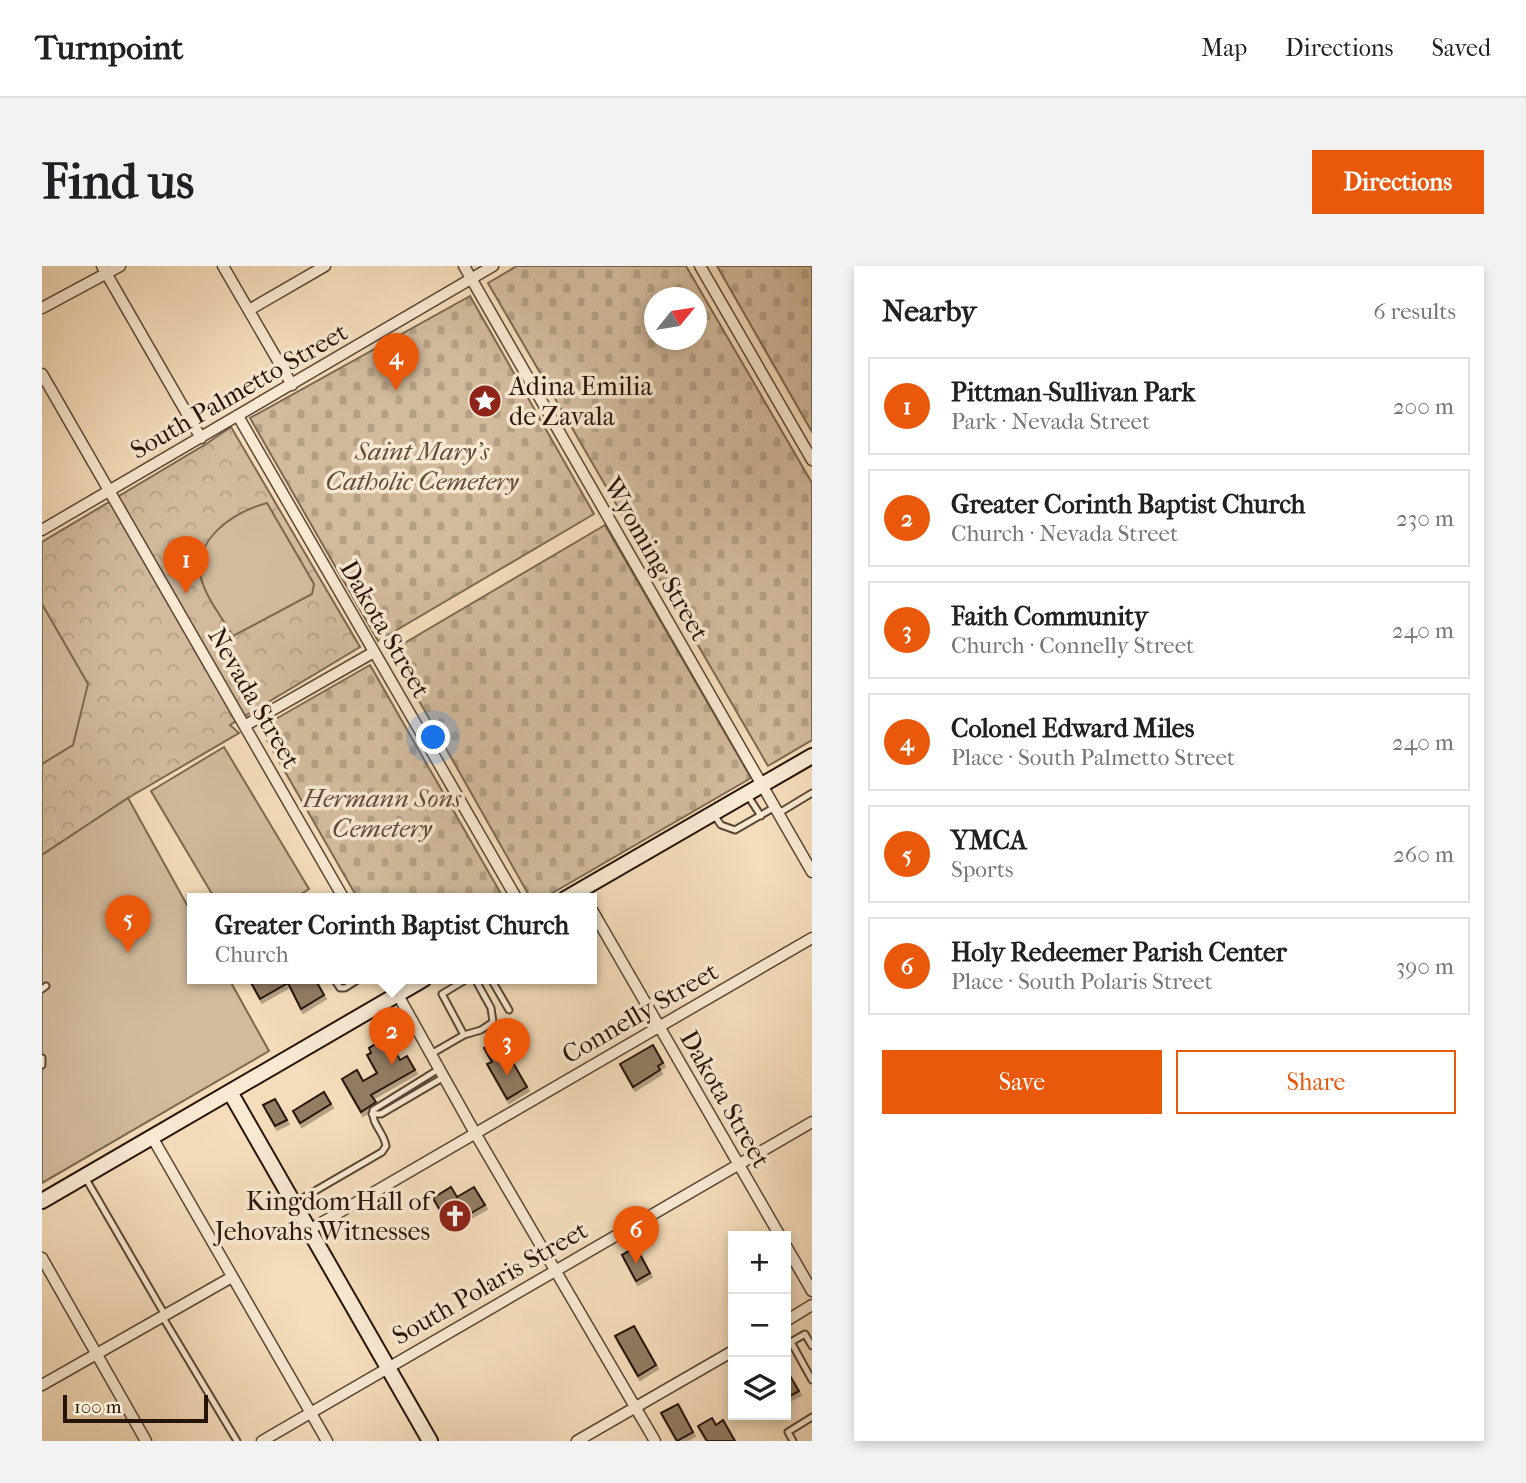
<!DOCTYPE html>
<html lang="en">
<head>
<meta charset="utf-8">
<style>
  body { margin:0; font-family:"IM FELL French Canon",serif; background:#f2f2f2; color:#202124 }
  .controls { position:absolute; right:21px; bottom:21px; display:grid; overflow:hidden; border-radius:0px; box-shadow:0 4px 10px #0003 }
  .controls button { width:63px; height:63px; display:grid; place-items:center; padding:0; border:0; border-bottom:2px solid #e0e0e0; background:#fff; color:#202124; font:35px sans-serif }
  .compass { position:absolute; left:602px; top:21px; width:63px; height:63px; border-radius:50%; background:#fff; box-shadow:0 4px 10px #0003; rotate:60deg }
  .scale { position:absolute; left:21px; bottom:18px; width:145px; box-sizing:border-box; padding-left:7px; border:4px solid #271408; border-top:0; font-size:19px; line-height:24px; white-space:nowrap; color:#271408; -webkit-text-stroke:5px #f8e9d3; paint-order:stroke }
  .you { position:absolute; left:392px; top:472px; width:24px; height:24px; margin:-18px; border:5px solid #fff; border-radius:50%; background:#1a73e8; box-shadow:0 0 0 10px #1a73e833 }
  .badge { display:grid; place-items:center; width:46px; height:46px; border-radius:50%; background:#ea580c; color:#fff; font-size:23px; font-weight:700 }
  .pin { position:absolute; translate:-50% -58px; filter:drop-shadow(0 2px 4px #0008) }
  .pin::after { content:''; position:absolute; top:37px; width:24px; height:21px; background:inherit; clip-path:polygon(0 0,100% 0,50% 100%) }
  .popup { position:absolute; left:145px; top:627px; width:410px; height:91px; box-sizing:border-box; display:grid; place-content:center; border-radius:0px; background:#fff; filter:drop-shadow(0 2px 5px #0005); font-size:23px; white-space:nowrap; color:#757577 }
  .popup b { font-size:26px; color:#202124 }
  .popup::after { content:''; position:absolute; left:50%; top:100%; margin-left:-14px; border:14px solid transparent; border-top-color:#fff }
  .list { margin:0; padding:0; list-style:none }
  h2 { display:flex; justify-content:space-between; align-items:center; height:91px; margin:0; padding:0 28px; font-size:30px }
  h2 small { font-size:23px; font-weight:400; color:#757577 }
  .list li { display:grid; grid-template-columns:46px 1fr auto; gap:21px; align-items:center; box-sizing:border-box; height:98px; margin:0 14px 14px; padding:0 14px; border:2px solid #e0e0e0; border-radius:0px }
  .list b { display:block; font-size:26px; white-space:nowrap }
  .list p { margin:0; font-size:23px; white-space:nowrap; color:#757577 }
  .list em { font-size:23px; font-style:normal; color:#757577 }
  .actions { display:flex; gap:14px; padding:21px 28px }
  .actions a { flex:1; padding:16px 0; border:2px solid #ea580c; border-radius:0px; text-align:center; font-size:24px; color:#ea580c }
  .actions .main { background:#ea580c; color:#fff }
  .icon { flex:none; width:38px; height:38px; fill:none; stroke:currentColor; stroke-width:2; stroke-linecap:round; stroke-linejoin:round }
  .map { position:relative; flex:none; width:770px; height:1175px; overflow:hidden; border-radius:0px }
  header { display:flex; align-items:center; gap:42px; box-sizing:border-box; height:98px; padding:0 35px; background:#fff; border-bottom:2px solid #e0e0e0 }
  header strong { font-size:33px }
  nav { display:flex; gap:38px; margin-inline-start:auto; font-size:24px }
  .intro { display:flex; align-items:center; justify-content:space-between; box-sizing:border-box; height:168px; padding:0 42px }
  h1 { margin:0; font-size:49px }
  .button { padding:18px 32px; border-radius:0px; background:#ea580c; color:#fff; font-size:24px; font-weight:700 }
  main { display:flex; gap:42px; padding:0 42px }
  aside { flex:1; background:#fff; border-radius:0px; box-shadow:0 4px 10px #0003 }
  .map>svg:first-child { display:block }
  .cemetery { fill:url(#cemetery-stones); stroke:#7c6852; stroke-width:2; fill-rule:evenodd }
  .park { fill:url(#park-crowns); stroke:#7c6852; stroke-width:2 }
  .pitch { fill:#d2bb9d; stroke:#7c6852; stroke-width:2 }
  .building { fill:#927d65; stroke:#271408; stroke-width:2; filter:url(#shadow) }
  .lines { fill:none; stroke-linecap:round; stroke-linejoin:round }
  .lane-casing { stroke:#5a4635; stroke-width:9 }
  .street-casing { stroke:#5a4635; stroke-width:13 }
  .secondary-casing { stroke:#271408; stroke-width:18 }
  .lane { stroke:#f8e9d3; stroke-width:5 }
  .street { stroke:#f8e9d3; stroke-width:10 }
  .secondary { stroke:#f8e9d3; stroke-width:14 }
  .labels { text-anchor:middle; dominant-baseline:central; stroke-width:7; stroke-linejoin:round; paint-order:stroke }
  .poi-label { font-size:26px; fill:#271408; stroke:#f8e9d3; text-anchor:start }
  .street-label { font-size:26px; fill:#271408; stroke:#f8e9d3 }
  .park-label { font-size:26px; font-style:italic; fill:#634e3c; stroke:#f8e9d3 }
</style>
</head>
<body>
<header>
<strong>Turnpoint</strong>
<nav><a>Map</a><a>Directions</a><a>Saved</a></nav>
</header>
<div class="intro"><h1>Find us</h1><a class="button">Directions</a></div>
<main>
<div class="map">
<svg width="770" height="1175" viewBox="0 0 770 1175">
  <defs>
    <pattern id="cemetery-stones" width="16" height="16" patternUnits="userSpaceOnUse" patternTransform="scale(1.75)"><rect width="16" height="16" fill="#d2bb9d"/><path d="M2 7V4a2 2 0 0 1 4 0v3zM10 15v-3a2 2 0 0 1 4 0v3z" fill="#b4a086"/></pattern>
    <pattern id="park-crowns" width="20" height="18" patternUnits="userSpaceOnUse" patternTransform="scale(1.75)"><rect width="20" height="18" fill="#d2bb9d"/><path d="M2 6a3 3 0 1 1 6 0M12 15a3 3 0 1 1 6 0" fill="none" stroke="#b4a086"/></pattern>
    <filter id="shadow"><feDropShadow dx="2" dy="4" stdDeviation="0" flood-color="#0004"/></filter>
  </defs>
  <rect width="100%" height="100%" fill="#f5ddbb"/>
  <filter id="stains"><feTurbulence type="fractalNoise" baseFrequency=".00286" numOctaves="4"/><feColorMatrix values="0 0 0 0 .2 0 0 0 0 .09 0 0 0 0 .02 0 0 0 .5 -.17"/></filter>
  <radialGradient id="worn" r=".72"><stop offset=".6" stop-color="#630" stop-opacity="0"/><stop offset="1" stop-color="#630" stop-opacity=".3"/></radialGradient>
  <path class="cemetery" d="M475 0H644L770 217V474L726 500 446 17ZM612 32H654V74H612Z
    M675 0H770V166Z
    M428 30 552 248 336 375 208 152Z
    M563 259 709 512 500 633H489L349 385Z
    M328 399 462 633H316L218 462Z"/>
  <path class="park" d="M189 161 318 381 188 459 197 467 86 532 0 589V276L164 178Z"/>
  <path class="pitch" d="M225 237 272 318 270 328 191 370C181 353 164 332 159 312 151 272 192 246 225 237Z
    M0 338 46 418 31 479 0 498Z
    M182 481 267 623 251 633H173L109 525Z
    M86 532 150 648V713H187L227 785 0 917V589Z"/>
  <path class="building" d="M207 713H273L282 729 259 743 246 717 218 733Z
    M464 768 470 778 463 783 485 821 465 833 445 798 450 796 442 782Z
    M345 771 358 794 365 790 373 804 329 829 334 836 319 846 300 813 315 804 321 815 335 807 325 789 329 787 327 782Z
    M611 779 621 797 616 800 618 804 591 821 578 798Z
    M282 826 289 838 258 857 251 845Z
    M233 833 245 854 233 860 221 839Z
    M409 921 415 931 432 921 443 939 407 960 391 932Z
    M594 981 608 1007 594 1015 580 989Z
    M592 1060 614 1099 596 1110 573 1070Z
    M744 1103 757 1125 746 1131 744 1126Z
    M636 1138 651 1166 635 1175 619 1147Z
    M670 1152 674 1159 681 1154 693 1175H665L656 1160Z"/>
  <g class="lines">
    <defs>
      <path id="lane" d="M706 530 719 550
        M737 547 770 527
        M672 549 679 559 693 564 733 541
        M292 713 298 722H303L317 713
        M449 713 467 744
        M0 723 4 720
        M422 769 439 764 451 756 449 742 433 713
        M389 788 422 769 400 728 425 713
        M0 792V799
        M330 848H339L402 811
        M44 913 123 1049
        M254 936 340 886 344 880C342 866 329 858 331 844L397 803
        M120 1050 195 1175
        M770 1080 763 1068 749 1076 770 1114
        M751 1175 746 1166 770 1151"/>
      <path id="street" d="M60 0 159 172
        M181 0 250 119
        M422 0 770 606
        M658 0 770 194
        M0 42 78 0
        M207 44 283 0
        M0 108 302 633
        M196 150 475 633
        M0 264 451 0
        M204 459 332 386
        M550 644 738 970
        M347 713 433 867 613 1175
        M110 871 285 1175
        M267 964 770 672
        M744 980 770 1025
        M0 992 104 1175
        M744 1055 770 1039
        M0 1119 190 1011
        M220 1175 770 856
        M535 1175 691 1085"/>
      <path id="secondary" d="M523 633 770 490
        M188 826 388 1175
        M0 935 382 713"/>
    </defs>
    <use href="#lane" class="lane-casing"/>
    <use href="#street" class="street-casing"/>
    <use href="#secondary" class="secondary-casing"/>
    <use href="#lane" class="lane"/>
    <use href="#street" class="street"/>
    <use href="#secondary" class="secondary"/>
  </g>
  <defs>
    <symbol id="sight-disc" viewBox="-11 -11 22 22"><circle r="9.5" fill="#8f2418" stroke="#f8e9d3"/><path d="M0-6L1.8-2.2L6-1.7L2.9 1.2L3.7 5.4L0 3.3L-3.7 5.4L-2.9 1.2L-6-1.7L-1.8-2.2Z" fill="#fff"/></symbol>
    <symbol id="church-disc" viewBox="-11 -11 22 22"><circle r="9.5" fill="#8f2418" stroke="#f8e9d3"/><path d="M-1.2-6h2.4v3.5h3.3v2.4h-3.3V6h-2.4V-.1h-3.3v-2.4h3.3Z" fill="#fff"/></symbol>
  </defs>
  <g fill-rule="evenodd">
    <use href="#sight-disc" x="424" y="116" width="38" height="38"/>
    <use href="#church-disc" x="394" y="931" width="38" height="38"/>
  </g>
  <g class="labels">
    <g class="poi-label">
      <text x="467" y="120">Adina Emilia<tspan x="467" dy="30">de Zavala</tspan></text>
      <text x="388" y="935" text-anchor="end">Kingdom Hall of<tspan x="388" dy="30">Jehovahs Witnesses</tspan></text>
    </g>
    <g class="street-label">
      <text transform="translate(197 125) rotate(-30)">South Palmetto Street</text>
      <text transform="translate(614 293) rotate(60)">Wyoming Street</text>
      <text transform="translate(343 363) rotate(60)">Dakota Street</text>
      <text transform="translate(212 432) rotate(60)">Nevada Street</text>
      <text transform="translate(598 747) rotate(-30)">Connelly Street</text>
      <text transform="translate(683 833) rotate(60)">Dakota Street</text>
      <text transform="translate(448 1017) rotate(-30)">South Polaris Street</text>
    </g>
    <g class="park-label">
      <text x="380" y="185">Saint Mary's<tspan x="380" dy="30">Catholic Cemetery</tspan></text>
      <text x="340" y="532">Hermann Sons<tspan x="340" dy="30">Cemetery</tspan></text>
    </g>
  </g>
  <rect width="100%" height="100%" filter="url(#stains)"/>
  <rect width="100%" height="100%" fill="url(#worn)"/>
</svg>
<div class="controls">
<button>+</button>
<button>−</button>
<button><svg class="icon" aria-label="layers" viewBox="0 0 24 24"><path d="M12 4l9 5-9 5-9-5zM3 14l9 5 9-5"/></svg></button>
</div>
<svg class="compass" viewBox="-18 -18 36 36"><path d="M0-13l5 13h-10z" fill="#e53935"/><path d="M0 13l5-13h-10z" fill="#757577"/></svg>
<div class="scale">100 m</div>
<div class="you"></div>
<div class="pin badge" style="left:144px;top:328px">1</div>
<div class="pin badge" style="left:350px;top:799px">2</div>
<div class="popup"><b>Greater Corinth Baptist Church</b>Church</div>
<div class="pin badge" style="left:465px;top:810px">3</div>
<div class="pin badge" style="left:354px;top:125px">4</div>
<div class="pin badge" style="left:86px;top:687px">5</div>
<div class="pin badge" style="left:594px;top:998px">6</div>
</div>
<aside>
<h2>Nearby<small>6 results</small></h2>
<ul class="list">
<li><span class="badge">1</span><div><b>Pittman-Sullivan Park</b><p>Park · Nevada Street</p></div><em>200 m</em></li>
<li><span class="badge">2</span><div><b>Greater Corinth Baptist Church</b><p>Church · Nevada Street</p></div><em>230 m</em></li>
<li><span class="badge">3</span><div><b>Faith Community</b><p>Church · Connelly Street</p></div><em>240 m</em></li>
<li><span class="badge">4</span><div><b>Colonel Edward Miles</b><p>Place · South Palmetto Street</p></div><em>240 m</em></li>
<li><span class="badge">5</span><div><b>YMCA</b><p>Sports</p></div><em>260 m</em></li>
<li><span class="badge">6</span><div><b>Holy Redeemer Parish Center</b><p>Place · South Polaris Street</p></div><em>390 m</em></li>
</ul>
<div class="actions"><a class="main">Save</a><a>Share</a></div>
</aside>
</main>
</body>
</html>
